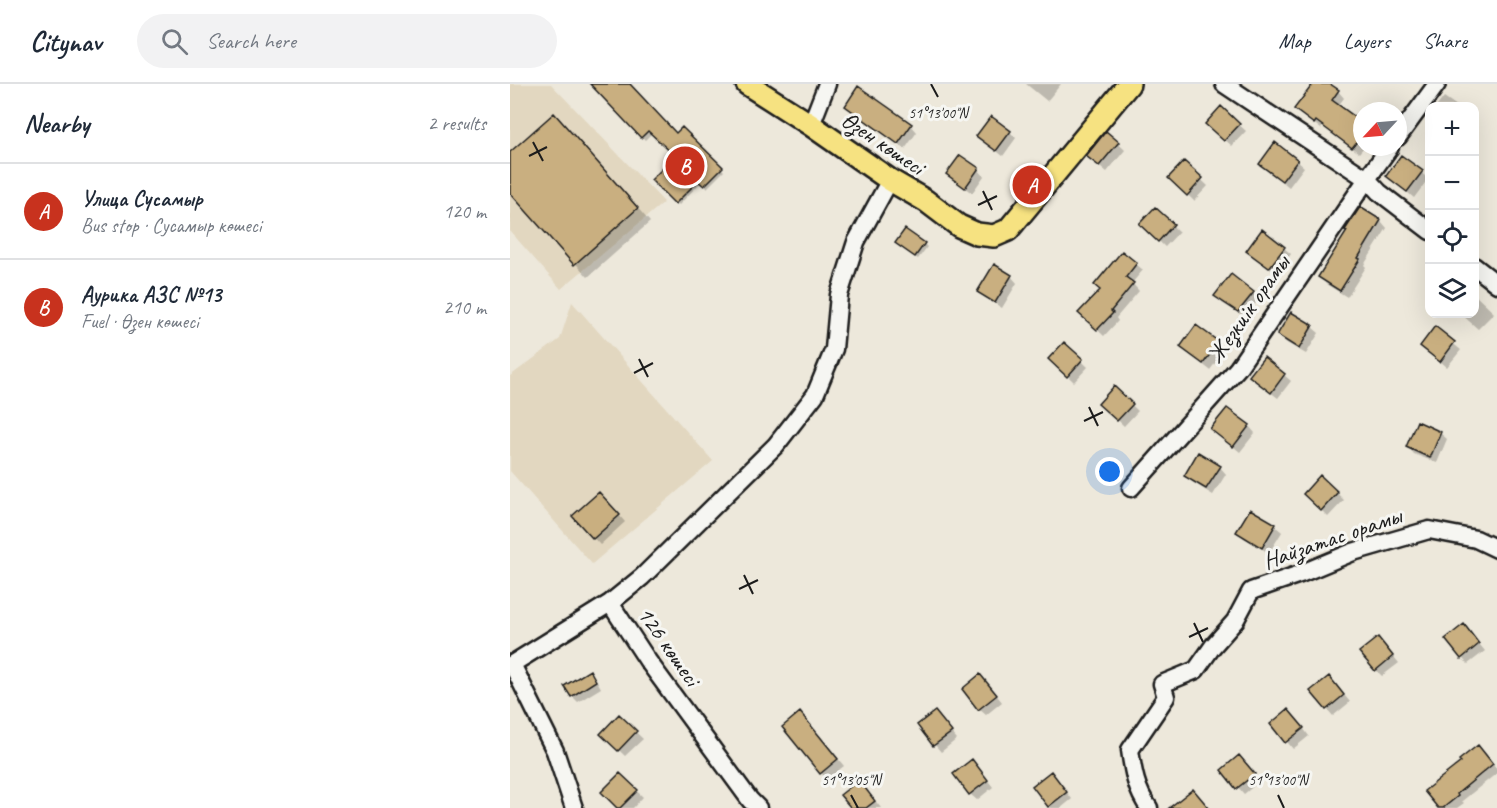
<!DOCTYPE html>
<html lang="en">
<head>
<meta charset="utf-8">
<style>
  body { margin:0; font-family:Caveat,sans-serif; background:#f2f2f3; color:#1f2937 }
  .controls { position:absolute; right:18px; top:18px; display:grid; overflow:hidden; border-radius:12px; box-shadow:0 6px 24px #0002 }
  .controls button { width:54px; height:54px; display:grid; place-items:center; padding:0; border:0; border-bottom:2px solid #e0e1e3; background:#fff; color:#1f2937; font:30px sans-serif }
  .compass { position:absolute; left:843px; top:18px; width:54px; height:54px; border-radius:50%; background:#fff; box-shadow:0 6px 24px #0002; rotate:244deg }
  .you { position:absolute; left:600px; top:388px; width:21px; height:21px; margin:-15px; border:4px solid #fff; border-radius:50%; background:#1a73e8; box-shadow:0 0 0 9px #1a73e833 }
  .badge { display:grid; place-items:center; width:39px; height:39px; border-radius:50%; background:#c8321e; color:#fff; font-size:20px; font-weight:700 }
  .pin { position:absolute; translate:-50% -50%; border:3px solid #fff; box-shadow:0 2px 6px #0006 }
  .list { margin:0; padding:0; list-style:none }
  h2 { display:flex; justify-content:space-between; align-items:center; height:78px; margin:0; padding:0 24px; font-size:26px }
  h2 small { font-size:20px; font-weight:400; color:#747a83 }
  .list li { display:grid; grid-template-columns:39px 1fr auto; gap:18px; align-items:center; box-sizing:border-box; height:96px; padding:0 24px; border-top:2px solid #e0e1e3 }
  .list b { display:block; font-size:22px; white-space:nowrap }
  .list p { margin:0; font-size:20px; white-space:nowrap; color:#747a83 }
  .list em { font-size:20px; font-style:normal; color:#747a83 }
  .icon { flex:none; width:33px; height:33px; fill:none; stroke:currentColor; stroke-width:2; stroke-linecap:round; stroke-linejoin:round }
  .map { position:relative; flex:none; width:987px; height:724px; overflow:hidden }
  header { display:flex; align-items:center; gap:36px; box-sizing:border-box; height:84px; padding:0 30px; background:#fff; border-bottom:2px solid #e0e1e3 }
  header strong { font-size:28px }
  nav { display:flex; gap:33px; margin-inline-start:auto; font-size:21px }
  .search { width:420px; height:54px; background:#f2f2f3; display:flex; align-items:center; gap:15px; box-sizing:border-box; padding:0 21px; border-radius:33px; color:#747a83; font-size:22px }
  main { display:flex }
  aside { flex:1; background:#fff }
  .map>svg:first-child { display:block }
  .built { fill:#e2d7c0 }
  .shadow { fill:#0003 }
  .building { fill:#c9af80; stroke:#1c1c1c; stroke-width:1.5 }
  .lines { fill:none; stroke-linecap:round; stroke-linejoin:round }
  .minor-casing { stroke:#1c1c1c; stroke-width:21 }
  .major-casing { stroke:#1c1c1c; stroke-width:26 }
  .minor { stroke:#f6f6f2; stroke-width:16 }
  .major { stroke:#f6e281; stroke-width:21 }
  .ticks { fill:none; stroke:#1c1c1c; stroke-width:2 }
  .labels { text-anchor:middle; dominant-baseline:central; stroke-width:6; stroke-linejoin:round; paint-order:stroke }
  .street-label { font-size:24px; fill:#1c1c1c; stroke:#f6f6f2 }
  .ticks-label { font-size:15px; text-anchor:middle; fill:#1c1c1c; stroke:#f6f6f2; stroke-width:6; stroke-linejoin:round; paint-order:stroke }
</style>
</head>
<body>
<header>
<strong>Citynav</strong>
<div class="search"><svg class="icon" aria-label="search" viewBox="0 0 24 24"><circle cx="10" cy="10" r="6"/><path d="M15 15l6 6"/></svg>Search here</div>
<nav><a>Map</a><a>Layers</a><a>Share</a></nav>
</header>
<main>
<aside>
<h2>Nearby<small>2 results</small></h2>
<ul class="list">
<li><span class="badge">A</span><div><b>Улица Сусамыр</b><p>Bus stop · Сусамыр көшесі</p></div><em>120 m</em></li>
<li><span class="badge">B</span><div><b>Аурика АЗС №13</b><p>Fuel · Өзен көшесі</p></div><em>210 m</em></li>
</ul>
</aside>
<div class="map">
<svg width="987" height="724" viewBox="0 0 987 724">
  <rect width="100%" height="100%" fill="#ede8db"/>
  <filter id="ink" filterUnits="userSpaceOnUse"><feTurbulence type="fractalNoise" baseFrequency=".0167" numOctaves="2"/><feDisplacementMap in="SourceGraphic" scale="12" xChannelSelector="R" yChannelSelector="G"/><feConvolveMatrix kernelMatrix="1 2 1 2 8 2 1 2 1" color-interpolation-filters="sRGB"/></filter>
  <g filter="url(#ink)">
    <path class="built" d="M0 0H41L154 118 51 205 0 147Z
      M62 218 203 377 82 480 0 387V292L50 255Z"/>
    <path class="shadow" d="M82 0H118L166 51 172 45 214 87 197 104 191 98 169 121 143 96 167 72 142 49 135 56Z
      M516 0H551L537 17Z
      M805 0H818L828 7 834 14 828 22 852 40V63H854L849 69 813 42 811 45 786 25Z
      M934 13 947 22H927Z
      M337 22 401 41 407 48 395 65 343 28Z
      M711 24 736 47 722 62 697 40Z
      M57 44 140 138 78 193 0 107V70Z
      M500 48 506 54 493 72 475 58Z
      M597 49 615 66 597 88 585 78Z
      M787 77 794 83 779 103 751 80Z
      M674 79 698 102 684 117 660 94Z
      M468 85 474 92 462 109 444 96 438 90Z
      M912 89 918 95 904 114 878 92Z
      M645 125 669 148 655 163 631 140Z
      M851 125 871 137 877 144 854 181 856 183 837 213 816 200 810 193Z
      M414 160 417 163 408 175 389 162Z
      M774 164 781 170 766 190 738 167Z
      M626 180 633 186 622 199 629 207 606 234 608 237 594 252 570 229Z
      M501 192 507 199 492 224 476 214 469 208Z
      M743 209 749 215 735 233 712 219 706 212Z
      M964 210 984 229 968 245 951 230H964Z
      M781 230 802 243 809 249 796 270 775 258 768 251Z
      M687 243 715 266 700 286 678 269Z
      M925 245 951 266 937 283 912 262Z
      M554 260 578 283 564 298 540 275Z
      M774 291 781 297 768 314 747 298Z
      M604 304 628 327 614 342 590 319Z
      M739 342 745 349 730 368 702 345Z
      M930 349 937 355 927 379 904 370 898 363Z
      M710 383 716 390 703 411 682 398 676 391Z
      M810 393 834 416 818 433 795 410Z
      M96 416 115 438 90 461 64 433Z
      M741 427 765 442 772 448 759 469 734 454 728 448Z
      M960 549 975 567 958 580 952 574Z
      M874 561 889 579 872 592 866 586Z
      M79 588 86 595 91 604 68 618 62 612Z
      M477 599 492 618 476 631 469 625Z
      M825 600 840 618 823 632 817 625Z
      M425 629 447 655 431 668 409 642Z
      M109 632 133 655 115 672 92 650Z
      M785 633 799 652 783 665 762 640Z
      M297 637 334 682 317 695 311 689Z
      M974 669 987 685V689L952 717 954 719 947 724H930L953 678Z
      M736 679 750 697 734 710 713 686Z
      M468 684 483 703 467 716 460 710Z
      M110 691 133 713 123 724H109Z
      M547 696 562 715 551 724H541L524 702Z
      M355 704 371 724H343Z"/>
    <path class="building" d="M80 0H120L166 49 172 43 213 83 194 102 188 97 165 120 141 96 165 72 138 47 131 54Z
      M803 0H820L829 6 822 16 852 38V51L842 64 806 37 804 40 784 25Z
      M348 2 402 40 388 60 335 22Z
      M711 22 730 40 714 57 695 40Z
      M44 29 128 124 64 181 0 109V68Z
      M481 32 501 47 486 67 466 52Z
      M596 47 609 58 589 82 576 72Z
      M765 58 788 76 772 97 749 80Z
      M450 71 469 84 455 104 436 90Z
      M891 71 913 87 897 108 876 92Z
      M674 77 693 94 677 112 658 94Z
      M645 123 664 140 648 158 629 140Z
      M850 123 871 136 848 174 850 175 830 207 808 193 837 147 835 146Z
      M395 145 415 159 405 173 385 159Z
      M752 145 775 163 759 184 736 167Z
      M612 167 627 179 616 193 624 199 601 227 603 229 587 246 568 229 590 206 584 201Z
      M484 180 502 191 485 219 467 208Z
      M721 190 744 208 728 228 704 212Z
      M781 228 803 241 789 265 767 251Z
      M686 241 709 258 693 280 670 263Z
      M925 242 945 258 930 278 910 262Z
      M554 258 573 275 557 293 538 275Z
      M754 273 775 290 761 309 739 292Z
      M604 302 623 320 607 337 588 320Z
      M717 324 740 341 723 363 700 345Z
      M907 337 931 348 920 374 896 363Z
      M688 368 711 382 696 405 674 392Z
      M810 391 828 408 811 427 793 410Z
      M89 408 110 431 83 455 62 432Z
      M740 425 766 440 752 464 726 448Z
      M954 540 969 560 951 575 935 555Z
      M868 553 883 572 865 587 849 568Z
      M80 586 86 597 61 613 54 602Z
      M470 590 487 611 468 626 452 605Z
      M819 592 834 611 816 626 800 607Z
      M778 625 794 644 775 659 760 640Z
      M425 627 442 648 423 662 407 641Z
      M290 628 328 675 310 690 272 643Z
      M109 630 127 647 108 667 90 650Z
      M968 661 983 680 947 710 948 712 933 724H928L914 707 951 678 949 676Z
      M729 671 745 690 726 705 711 686Z
      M462 675 478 696 459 711 443 690Z
      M541 687 557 708 538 723 522 702Z
      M110 689 128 706 110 724H107L91 708Z
      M349 696 365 717 356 724H341L330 711Z
      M683 705 699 724H659Z"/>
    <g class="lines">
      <defs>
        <path id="minor" d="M714 0 857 95 869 108 920 147
          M301 41 317 0
          M888 53 927 0
          M964 182 987 200
          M621 404 728 284 857 95 880 63
          M100 519 132 493 266 361 305 311 324 265 329 211 346 158 380 96
          M64 724 45 667 2 580 100 519 138 577 240 716 248 724
          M639 724C626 706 623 687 620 666L656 613 652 600 686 586 703 562 725 537 741 507 790 490 843 468 919 446 966 455 987 465"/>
        <path id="major" d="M237 0 301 41 380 96 416 117 449 142 467 150 484 152 498 146 619 0"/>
      </defs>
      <use href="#minor" class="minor-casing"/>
      <use href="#major" class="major-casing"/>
      <use href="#minor" class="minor"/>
      <use href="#major" class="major"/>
    </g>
  </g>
  <path class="ticks" d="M421 0 428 13M23 58 33 77M19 72 37 63M473 107 482 126M468 121 487 112M129 275 138 293M124 289 143 279M579 323 588 342M574 337 593 328M234 491 243 510M229 505 248 496M684 539 693 558M679 553 698 544M341 711 348 724M768 711 774 724"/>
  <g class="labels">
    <g class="street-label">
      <text transform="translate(373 59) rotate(34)">Өзен көшесі</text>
      <text transform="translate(738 225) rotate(-55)">Жезкиік орамы</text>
      <text transform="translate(822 454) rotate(-19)">Найзатас орамы</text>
      <text transform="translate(159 562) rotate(55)">126 көшесі</text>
    </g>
  </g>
  <g class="ticks-label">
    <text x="428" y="34">51°13'00"N</text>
    <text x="341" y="701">51°13'05"N</text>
    <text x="768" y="701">51°13'00"N</text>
  </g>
</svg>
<div class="controls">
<button>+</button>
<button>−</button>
<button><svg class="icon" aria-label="locate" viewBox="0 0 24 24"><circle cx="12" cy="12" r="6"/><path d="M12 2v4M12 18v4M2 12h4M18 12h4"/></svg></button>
<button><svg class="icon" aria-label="layers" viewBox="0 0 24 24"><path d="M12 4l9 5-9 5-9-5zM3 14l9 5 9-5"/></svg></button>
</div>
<svg class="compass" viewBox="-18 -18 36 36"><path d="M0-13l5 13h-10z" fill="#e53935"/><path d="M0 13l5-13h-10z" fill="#747a83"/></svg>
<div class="you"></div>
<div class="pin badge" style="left:522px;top:101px">A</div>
<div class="pin badge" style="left:175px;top:82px">B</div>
</div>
</main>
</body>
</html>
